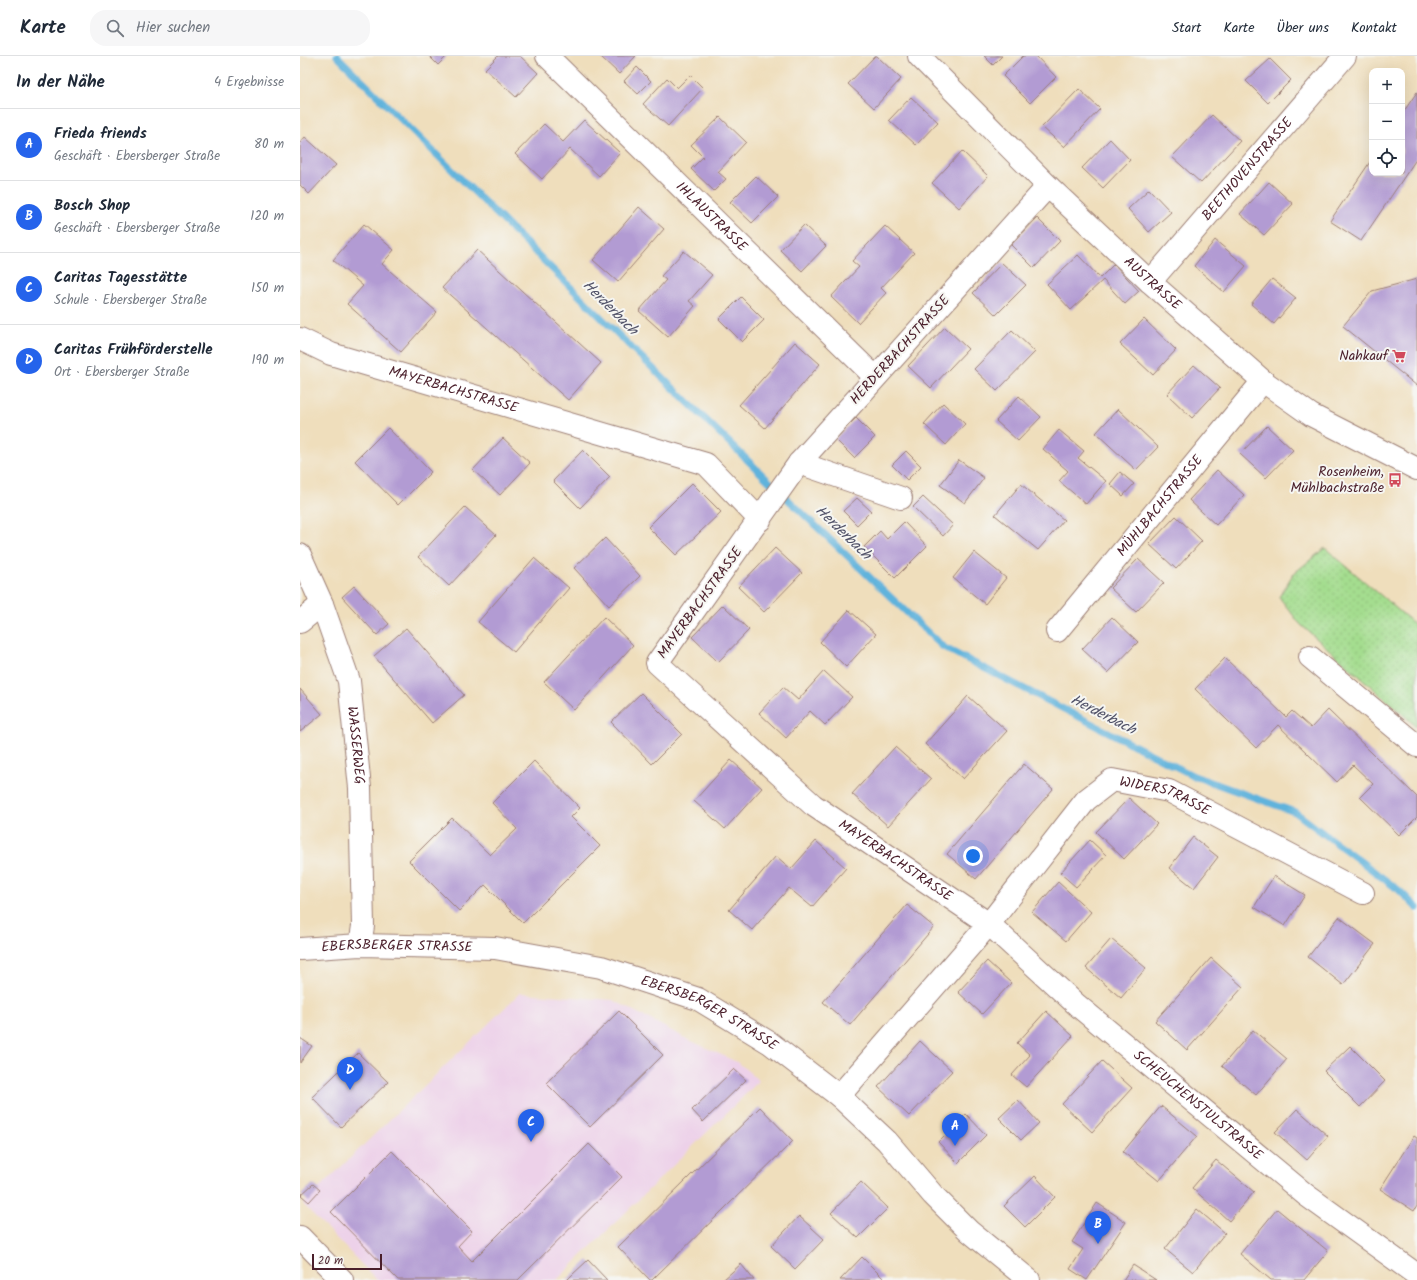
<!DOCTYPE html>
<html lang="de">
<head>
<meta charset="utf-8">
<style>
  body { margin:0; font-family:Kalam,sans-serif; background:#f6f6f7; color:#1f2937 }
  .controls { position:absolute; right:12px; top:12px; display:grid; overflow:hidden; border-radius:8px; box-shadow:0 4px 16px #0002 }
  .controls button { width:36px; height:36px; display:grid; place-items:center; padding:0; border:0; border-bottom:1px solid #e0e1e3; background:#fff; color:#1f2937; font:20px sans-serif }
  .scale { position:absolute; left:12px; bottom:10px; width:70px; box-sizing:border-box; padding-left:4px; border:2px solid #4a1f2b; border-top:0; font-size:11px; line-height:14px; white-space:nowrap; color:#4a1f2b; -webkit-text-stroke:3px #f6f6f2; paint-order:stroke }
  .you { position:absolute; left:673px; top:800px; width:14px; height:14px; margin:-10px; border:3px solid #fff; border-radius:50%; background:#1a73e8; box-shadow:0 0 0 6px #1a73e833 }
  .badge { display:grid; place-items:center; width:26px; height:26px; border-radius:50%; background:#2563eb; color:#fff; font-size:13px; font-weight:700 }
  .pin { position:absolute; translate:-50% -33px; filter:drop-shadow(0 1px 2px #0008) }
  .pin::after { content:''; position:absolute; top:21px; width:14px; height:12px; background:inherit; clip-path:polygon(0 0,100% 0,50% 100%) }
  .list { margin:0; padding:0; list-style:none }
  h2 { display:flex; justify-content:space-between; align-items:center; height:52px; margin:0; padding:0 16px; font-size:17px }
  h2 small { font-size:13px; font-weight:400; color:#747a83 }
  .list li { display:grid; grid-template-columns:26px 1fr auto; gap:12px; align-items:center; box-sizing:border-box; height:72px; padding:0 16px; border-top:1px solid #e0e1e3 }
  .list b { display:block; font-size:15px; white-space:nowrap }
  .list p { margin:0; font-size:13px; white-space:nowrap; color:#747a83 }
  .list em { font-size:13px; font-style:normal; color:#747a83 }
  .icon { flex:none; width:22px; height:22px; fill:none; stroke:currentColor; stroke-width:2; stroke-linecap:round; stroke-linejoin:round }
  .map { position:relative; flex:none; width:1117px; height:1224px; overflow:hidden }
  header { display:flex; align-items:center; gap:24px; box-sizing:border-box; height:56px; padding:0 20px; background:#fff; border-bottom:1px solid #e0e1e3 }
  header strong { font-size:19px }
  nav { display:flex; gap:22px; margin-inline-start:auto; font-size:14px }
  .search { width:280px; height:36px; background:#f6f6f7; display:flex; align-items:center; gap:10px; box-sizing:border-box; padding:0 14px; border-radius:16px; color:#747a83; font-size:15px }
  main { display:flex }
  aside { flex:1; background:#fff }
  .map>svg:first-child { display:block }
  .built { fill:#edd1e9 }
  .grass { fill:url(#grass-dots); stroke:#777e5d }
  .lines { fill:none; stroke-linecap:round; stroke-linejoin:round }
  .stream { stroke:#61b3dc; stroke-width:7 }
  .building { fill:#b29bd3 }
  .minor-casing { stroke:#9c7e74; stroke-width:24 }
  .tertiary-casing { stroke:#9c7e74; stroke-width:24 }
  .minor { stroke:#fff; stroke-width:22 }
  .tertiary { stroke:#fff; stroke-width:22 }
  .labels { text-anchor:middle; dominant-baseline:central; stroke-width:4; stroke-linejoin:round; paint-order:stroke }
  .street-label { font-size:14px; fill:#4a1f2b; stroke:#f6f6f2 }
  .poi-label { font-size:14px; fill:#4a1f2b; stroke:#f6f6f2; text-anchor:end }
  .water-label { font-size:15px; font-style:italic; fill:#525369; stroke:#f6f6f2 }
</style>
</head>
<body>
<header>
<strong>Karte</strong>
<div class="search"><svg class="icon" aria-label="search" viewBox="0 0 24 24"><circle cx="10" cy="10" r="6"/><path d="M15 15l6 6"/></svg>Hier suchen</div>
<nav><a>Start</a><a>Karte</a><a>Über uns</a><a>Kontakt</a></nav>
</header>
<main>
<aside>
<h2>In der Nähe<small>4 Ergebnisse</small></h2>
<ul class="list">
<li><span class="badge">A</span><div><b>Frieda friends</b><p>Geschäft · Ebersberger Straße</p></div><em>80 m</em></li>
<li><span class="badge">B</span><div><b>Bosch Shop</b><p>Geschäft · Ebersberger Straße</p></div><em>120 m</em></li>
<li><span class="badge">C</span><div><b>Caritas Tagesstätte</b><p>Schule · Ebersberger Straße</p></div><em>150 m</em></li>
<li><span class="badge">D</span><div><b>Caritas Frühförderstelle</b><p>Ort · Ebersberger Straße</p></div><em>190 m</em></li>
</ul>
</aside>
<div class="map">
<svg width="1117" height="1224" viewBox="0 0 1117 1224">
  <defs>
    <pattern id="grass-dots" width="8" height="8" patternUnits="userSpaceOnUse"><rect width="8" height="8" fill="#a4dd8f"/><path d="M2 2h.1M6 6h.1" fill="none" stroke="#8fbd7c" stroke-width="1.8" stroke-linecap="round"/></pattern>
  </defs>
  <rect width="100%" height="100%" fill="#f6f6f2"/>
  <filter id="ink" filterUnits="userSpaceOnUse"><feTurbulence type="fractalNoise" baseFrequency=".025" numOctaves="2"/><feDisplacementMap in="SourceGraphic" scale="8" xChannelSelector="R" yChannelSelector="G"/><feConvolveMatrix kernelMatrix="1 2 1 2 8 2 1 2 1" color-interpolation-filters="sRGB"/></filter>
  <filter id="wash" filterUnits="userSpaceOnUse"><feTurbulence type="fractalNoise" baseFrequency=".012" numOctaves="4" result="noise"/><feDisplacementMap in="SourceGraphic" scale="16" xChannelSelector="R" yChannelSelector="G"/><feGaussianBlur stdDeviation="0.9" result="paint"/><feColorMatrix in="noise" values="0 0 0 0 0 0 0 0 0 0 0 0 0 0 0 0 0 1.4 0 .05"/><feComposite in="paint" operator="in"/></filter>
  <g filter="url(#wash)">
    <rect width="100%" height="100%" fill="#efdebc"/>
    <path class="built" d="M220 937 313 944 389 984 439 1007 459 1025 257 1224H77L3 1148Z"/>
    <path class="grass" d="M1025 492 1117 570V671L1000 568 979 541 993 518Z"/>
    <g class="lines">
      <path class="stream" d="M37 0 333 293 475 431 643 591 894 720 995 756 1100 835 1117 852"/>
    </g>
    <g id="blocks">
      <path class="building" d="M129 0H147L138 9Z
        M198 0H220L238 17 216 41 185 13Z
        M300 0H336L319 18Z
        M575 0H577L601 23 574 52 548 28Z
        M684 0H702L693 9Z
        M723 0H736L756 21 730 47 703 20Z
        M970 3 991 24 968 47 946 25Z
        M337 11 351 25 338 38 324 25Z
        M390 19 403 32 368 70 343 48 367 22 377 32Z
        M779 33 800 53 764 91 742 71Z
        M1117 36V102L1061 185 1030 165 1072 103V117H1102V58Z
        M611 41 638 66 616 89 589 64Z
        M912 59 940 85 901 127 872 101Z
        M420 61 446 86 418 116 426 123 414 135 391 113 403 101 391 89Z
        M284 64 320 97 299 120 270 93 242 123 215 98 244 68 263 86Z
        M5 81 36 109 9 138 0 129V87Z
        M810 83 830 104 803 132 782 112Z
        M662 95 688 120 659 152 632 127Z
        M456 120 478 141 452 167 430 146Z
        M969 126 993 148 964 179 940 158Z
        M849 133 871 156 849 176 828 153Z
        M339 151 364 173 318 226 293 204Z
        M737 162 760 185 734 212 711 189Z
        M64 168 94 194 82 208 137 256 101 296 47 248 63 230 33 204Z
        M504 169 526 190 502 215 480 194Z
        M585 170 614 197 581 232 586 237 558 267 531 241 559 211 552 205Z
        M915 184 946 210 924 236 894 210Z
        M177 194 301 307 268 344 142 232Z
        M384 195 412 219 389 245 395 250 368 281 339 255 366 224 361 220Z
        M778 199 800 222 814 208 839 235 825 248 803 224 771 254 747 228Z
        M702 207 726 229 696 259 673 237Z
        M972 223 996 242 974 268 951 248Z
        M1117 223V330L1043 270 1072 235Z
        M441 241 464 264 442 286 419 263Z
        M844 263 876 294 853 319 820 288Z
        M645 271 668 293 631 332 608 310Z
        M712 274 735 296 697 335 674 313Z
        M495 286 520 308 465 372 439 349Z
        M894 309 920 332 892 362 867 338Z
        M719 340 741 361 718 385 696 365Z
        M643 347 665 368 646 389 624 368Z
        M818 353 858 391 836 414 796 377Z
        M556 362 575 381 554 402 535 383Z
        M967 370 993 394 966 422 940 398Z
        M88 372 131 416 98 449 55 405Z
        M759 374 784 395 778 402 806 425 786 448 759 425 768 415 743 393Z
        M203 382 230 407 200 439 173 414Z
        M283 394 310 421 280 452 253 425Z
        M606 395 621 410 607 424 592 409Z
        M659 404 684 422 665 447 640 429Z
        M917 414 944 439 916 469 889 444Z
        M820 416 834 428 823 440 810 428Z
        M392 427 421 456 376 499 348 471Z
        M721 428 764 464 738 494 695 459Z
        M623 441 653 469 643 480 613 451Z
        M557 442 571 455 557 469 543 455Z
        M165 451 196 479 149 530 118 501Z
        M876 460 902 485 876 513 849 488Z
        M604 466 627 490 595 522 564 491 580 475 587 483Z
        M305 482 340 520 309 550 274 512Z
        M475 492 502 517 464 556 438 531Z
        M674 496 706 522 685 548 653 522Z
        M234 502 269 532 214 596 178 566Z
        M838 503 864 527 836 556 810 532Z
        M54 530 89 568 77 579 42 541Z
        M423 549 449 574 418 606 392 581Z
        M549 554 576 578 546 611 520 586Z
        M304 561 333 589 274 654 244 626Z
        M812 561 838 586 808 617 782 593Z
        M106 572 164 639 132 667 74 600Z
        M925 602 986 661 992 655 1011 672 1028 654 1117 741V761L1099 779 1060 741 1073 728 1053 709 1037 726 978 669 956 692 895 633Z
        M524 615 552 641 525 669 510 655 486 682 459 657 483 631 498 644Z
        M0 633 22 658 0 676Z
        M341 637 382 678 352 708 311 666Z
        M668 640 707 675 663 723 625 688Z
        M595 691 631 723 588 770 552 738Z
        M431 704 462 732 425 773 394 745Z
        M234 705 280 752 271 761 300 790 223 867 185 829 159 855 109 805 152 762 190 799 217 773 192 747Z
        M724 708 753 733 676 823 647 798Z
        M829 742 857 768 824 803 796 776Z
        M893 781 918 801 894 832 869 812Z
        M790 784 806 799 776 831 760 817Z
        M516 785 546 812 512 851 489 832 452 874 429 854 476 800 491 813Z
        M974 820 1005 839 985 870 954 851Z
        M758 826 791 856 766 885 732 856Z
        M607 849 634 871 550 969 523 946Z
        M1039 861 1075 888 1043 929 1008 901Z
        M811 883 846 912 821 942 786 912Z
        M911 902 943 931 887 994 855 965Z
        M687 905 711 927 682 958 658 936Z
        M319 955 363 999 290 1071 246 1027Z
        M746 955 773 980 726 1031 712 1019 730 999 717 987Z
        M953 974 987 1003 956 1039 922 1010Z
        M0 982 12 990 0 1007Z
        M620 985 652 1015 609 1060 578 1031Z
        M1050 990 1085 1025 1060 1051 1024 1015Z
        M58 997 88 1026 41 1071 12 1041Z
        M802 1005 832 1032 792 1076 762 1048Z
        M434 1013 446 1024 403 1066 392 1054Z
        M718 1044 739 1067 721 1084 699 1062Z
        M861 1050 897 1080 859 1125 823 1096Z
        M460 1051 493 1085 352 1224H350L318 1191Z
        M997 1053 1028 1080 1007 1104 975 1076Z
        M666 1058 686 1079 658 1107 638 1086Z
        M1114 1080 1117 1082V1150L1114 1155 1080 1133Z
        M289 1088 322 1121 218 1224H98L31 1156 92 1095 172 1175 158 1190 172 1205Z
        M916 1104 954 1136 929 1165 892 1132Z
        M735 1120 755 1141 725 1171 704 1150Z
        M561 1126 588 1152 558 1182 531 1157Z
        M13 1128 20 1134 9 1146 1 1139Z
        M797 1147 826 1166 787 1224 770 1213 783 1193 772 1186Z
        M897 1153 925 1177 893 1216 865 1193Z
        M977 1153 1028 1195 1004 1224H971L940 1198Z
        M499 1160 524 1183 495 1213 471 1190Z
        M562 1201 585 1224H540Z
        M288 1204 307 1224H267L272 1219Z
        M441 1208 454 1224H423Z
        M833 1209 856 1224H823Z"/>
    </g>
  </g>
  <g filter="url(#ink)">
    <use href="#blocks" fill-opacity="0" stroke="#9c7e74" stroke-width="1"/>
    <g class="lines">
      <defs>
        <g id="minor">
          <path id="s1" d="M247 0 575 321"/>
          <path id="s2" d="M619 0 748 130 850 226 963 325 1011 359 1117 413"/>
          <path id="s3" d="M748 130 499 407 357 607 513 749 689 868 777 949 1006 1139 1117 1219"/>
          <path id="s4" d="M850 226 1045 0"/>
          <path id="s5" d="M0 283 31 298 406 408 460 464"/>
          <path d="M499 407 601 442"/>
          <path id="s6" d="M0 499 22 548 49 625 60 732 63 870 60 889"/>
          <path d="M0 566 22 548"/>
          <path id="s7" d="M757 575 963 325"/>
          <path d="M1010 601 1117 690"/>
          <path id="s8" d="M539 1040 689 868 786 744 812 724 869 735 1063 837"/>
          <path d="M0 1181 42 1224"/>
        </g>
        <g id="tertiary">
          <path id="s9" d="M0 893 60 889 195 892 301 911 398 943 470 987 539 1040 587 1085 633 1139 669 1175 729 1224"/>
        </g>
      </defs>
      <use href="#minor" class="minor-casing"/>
      <use href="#tertiary" class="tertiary-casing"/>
      <use href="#minor" class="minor"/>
      <use href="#tertiary" class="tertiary"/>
    </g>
  </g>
  <defs>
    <symbol id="supermarket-bare" viewBox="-9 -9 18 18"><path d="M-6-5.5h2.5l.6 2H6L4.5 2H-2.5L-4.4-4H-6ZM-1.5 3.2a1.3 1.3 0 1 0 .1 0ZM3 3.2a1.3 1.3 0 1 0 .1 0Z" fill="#d1495b" stroke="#f6f6f2" stroke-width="2.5" paint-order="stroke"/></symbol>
    <symbol id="bus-bare" viewBox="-9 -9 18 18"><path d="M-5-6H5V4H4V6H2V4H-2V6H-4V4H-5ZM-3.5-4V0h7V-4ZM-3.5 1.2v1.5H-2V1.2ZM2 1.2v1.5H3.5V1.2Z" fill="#d1495b" stroke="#f6f6f2" stroke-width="2.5" paint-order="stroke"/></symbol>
  </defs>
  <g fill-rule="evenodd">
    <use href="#supermarket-bare" x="1089" y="290" width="20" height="20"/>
    <use href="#bus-bare" x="1085" y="414" width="20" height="20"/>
  </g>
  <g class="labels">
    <g class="street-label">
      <text stroke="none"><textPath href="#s4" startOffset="149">BEETHOVENSTRASSE</textPath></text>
      <text stroke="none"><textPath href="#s1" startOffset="230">IHLAUSTRASSE</textPath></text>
      <text stroke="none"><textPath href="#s2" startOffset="326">AUSTRASSE</textPath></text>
      <text transform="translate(600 294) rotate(-48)">HERDERBACHSTRASSE</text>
      <text stroke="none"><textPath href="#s5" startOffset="162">MAYERBACHSTRASSE</textPath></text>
      <text stroke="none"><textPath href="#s7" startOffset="162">MÜHLBACHSTRASSE</textPath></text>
      <text transform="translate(400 547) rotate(-54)">MAYERBACHSTRASSE</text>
      <text stroke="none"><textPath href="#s6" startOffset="200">WASSERWEG</textPath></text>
      <text stroke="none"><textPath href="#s8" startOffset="474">WIDERSTRASSE</textPath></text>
      <text stroke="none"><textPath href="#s3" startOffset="928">MAYERBACHSTRASSE</textPath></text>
      <text stroke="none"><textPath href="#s9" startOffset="97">EBERSBERGER STRASSE</textPath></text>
      <text stroke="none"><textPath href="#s9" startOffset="421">EBERSBERGER STRASSE</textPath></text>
      <text stroke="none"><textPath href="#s3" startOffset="1318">SCHEUCHENSTULSTRASSE</textPath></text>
    </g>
    <g class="poi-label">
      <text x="1088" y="300">Nahkauf</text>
      <text x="1084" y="416">Rosenheim,<tspan x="1084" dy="16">Mühlbachstraße</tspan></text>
    </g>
    <g class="water-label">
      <text transform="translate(310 252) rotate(45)">Herderbach</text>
      <text transform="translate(543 477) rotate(44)">Herderbach</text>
      <text transform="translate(803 659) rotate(27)">Herderbach</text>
    </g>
  </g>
</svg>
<div class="controls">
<button>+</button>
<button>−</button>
<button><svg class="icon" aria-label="locate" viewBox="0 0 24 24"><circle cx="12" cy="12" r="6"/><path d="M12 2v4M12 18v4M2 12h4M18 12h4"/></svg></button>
</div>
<div class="scale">20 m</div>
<div class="you"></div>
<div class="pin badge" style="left:655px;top:1090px">A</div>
<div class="pin badge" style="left:798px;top:1188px">B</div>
<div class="pin badge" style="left:231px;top:1086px">C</div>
<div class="pin badge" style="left:50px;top:1034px">D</div>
</div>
</main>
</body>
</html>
